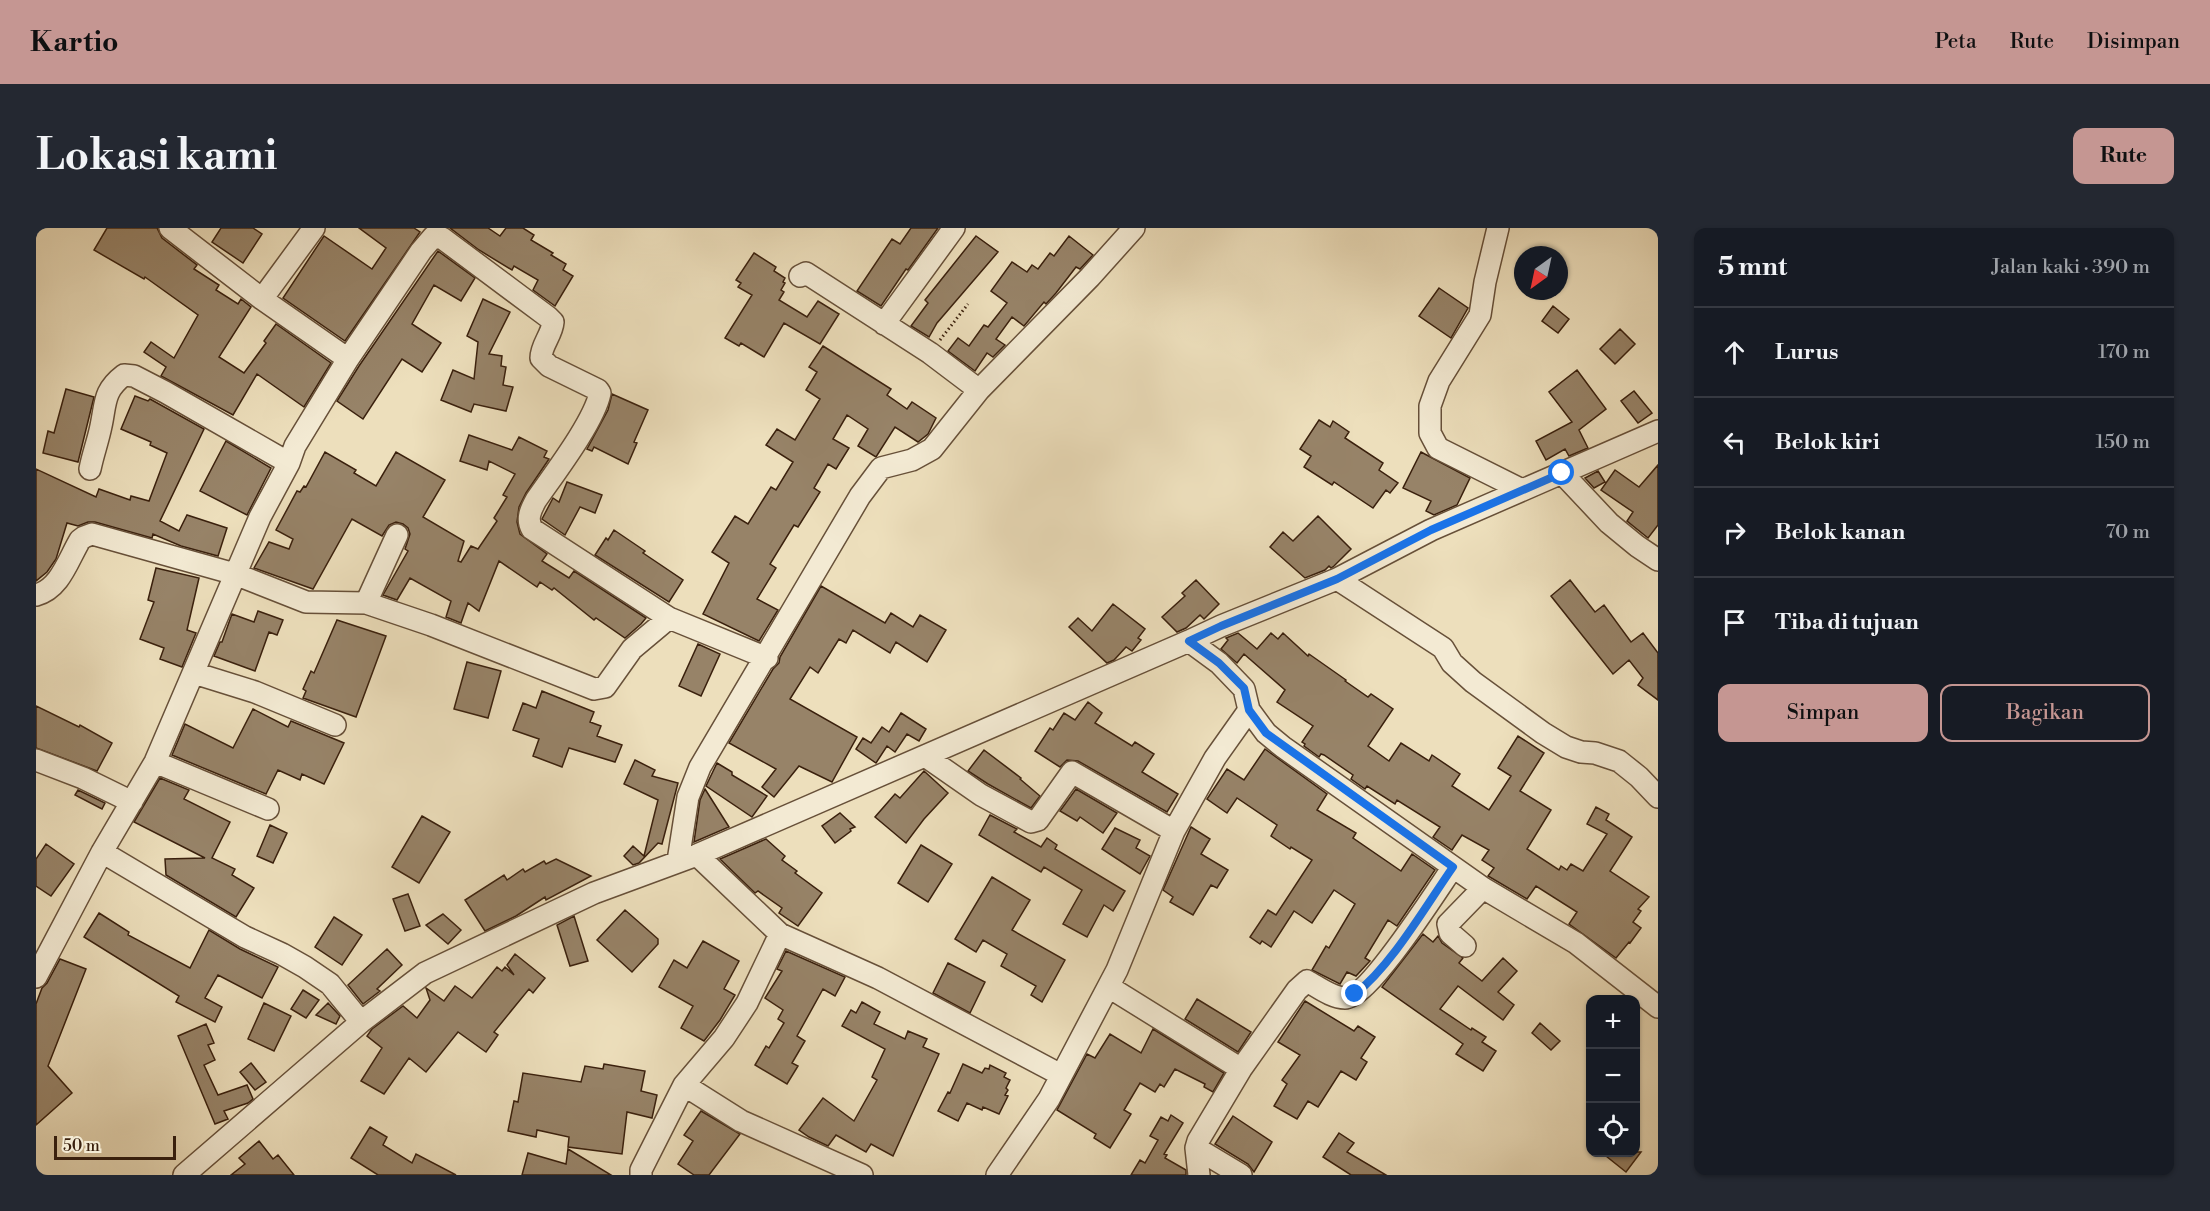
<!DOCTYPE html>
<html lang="id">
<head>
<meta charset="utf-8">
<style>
  body { margin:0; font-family:"Libre Bodoni",serif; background:#242831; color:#f1f3f6 }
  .controls { position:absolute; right:18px; bottom:18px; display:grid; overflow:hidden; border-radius:12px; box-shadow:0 2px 4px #0004 }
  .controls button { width:54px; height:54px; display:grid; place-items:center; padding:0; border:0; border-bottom:2px solid #363941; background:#171b24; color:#f1f3f6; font:30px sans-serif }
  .compass { position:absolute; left:1478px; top:18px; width:54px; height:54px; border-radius:50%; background:#171b24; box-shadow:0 2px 4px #0004; rotate:213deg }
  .scale { position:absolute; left:18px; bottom:15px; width:122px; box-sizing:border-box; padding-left:6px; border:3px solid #3a200d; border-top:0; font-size:16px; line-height:21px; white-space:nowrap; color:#3a200d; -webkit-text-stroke:4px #f3ead3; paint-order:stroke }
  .stop { position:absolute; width:18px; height:18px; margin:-14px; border:4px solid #1a73e8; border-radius:50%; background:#fff }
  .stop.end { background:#1a73e8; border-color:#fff; box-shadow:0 2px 6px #0008 }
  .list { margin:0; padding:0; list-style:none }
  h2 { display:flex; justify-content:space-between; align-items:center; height:78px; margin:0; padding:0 24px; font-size:26px }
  h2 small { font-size:20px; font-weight:400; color:#9ea1a6 }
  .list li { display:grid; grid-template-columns:39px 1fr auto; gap:18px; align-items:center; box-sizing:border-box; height:90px; padding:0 24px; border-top:2px solid #363941 }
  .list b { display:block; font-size:22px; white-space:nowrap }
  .list em { font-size:20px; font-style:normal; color:#9ea1a6 }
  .actions { display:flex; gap:12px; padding:18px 24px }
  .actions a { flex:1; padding:14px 0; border:2px solid #c59692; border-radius:12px; text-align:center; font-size:21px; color:#c59692 }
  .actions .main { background:#c59692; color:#111 }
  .icon { flex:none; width:33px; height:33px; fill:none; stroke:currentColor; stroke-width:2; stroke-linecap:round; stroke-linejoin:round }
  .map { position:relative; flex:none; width:1622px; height:947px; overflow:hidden; border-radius:12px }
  header { display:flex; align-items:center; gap:36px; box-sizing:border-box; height:84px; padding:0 30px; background:#c59692; color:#111 }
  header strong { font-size:28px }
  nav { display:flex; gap:33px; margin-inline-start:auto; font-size:21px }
  .intro { display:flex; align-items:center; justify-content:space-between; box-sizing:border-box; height:144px; padding:0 36px }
  h1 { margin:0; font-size:42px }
  .button { padding:15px 27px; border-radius:12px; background:#c59692; color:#111; font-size:21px; font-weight:700 }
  main { display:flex; gap:36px; padding:0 36px }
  aside { flex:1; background:#171b24; border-radius:12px; box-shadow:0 2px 4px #0004 }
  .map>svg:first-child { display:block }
  .building { fill:#978368; stroke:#3a200d; stroke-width:1.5 }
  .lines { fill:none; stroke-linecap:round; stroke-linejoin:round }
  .minor-casing { stroke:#675039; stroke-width:24 }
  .path { stroke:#3a200d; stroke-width:3; stroke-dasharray:1.5 3; stroke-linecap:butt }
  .minor { stroke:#f3ead3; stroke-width:21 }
  .route { stroke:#1a73e8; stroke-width:8 }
</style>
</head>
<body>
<header>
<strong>Kartio</strong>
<nav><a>Peta</a><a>Rute</a><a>Disimpan</a></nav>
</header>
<div class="intro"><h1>Lokasi kami</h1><a class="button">Rute</a></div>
<main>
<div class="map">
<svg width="1622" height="947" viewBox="0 0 1622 947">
  <rect width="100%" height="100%" fill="#eddfbc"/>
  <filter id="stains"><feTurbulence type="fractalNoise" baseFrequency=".00333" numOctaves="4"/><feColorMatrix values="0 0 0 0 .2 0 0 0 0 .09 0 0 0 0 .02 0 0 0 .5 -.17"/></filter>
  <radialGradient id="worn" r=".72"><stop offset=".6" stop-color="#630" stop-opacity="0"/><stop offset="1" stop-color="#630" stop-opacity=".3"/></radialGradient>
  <path class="building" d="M71 0H121L126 10 161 37 158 41 183 57 180 62 202 76 205 71 215 79 183 129 208 145 230 115 228 113 240 96 295 135 268 179 221 146 197 187 125 148 130 139 108 124 115 114 138 130 162 87 109 49 108 51 58 22Z
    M185 0H217L226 6 207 35 176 14Z
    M323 0H378L384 4 309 113 247 70 288 8 336 41 350 20Z
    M414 0H452L464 8 470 0H487L498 7 495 12 517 25 515 27 530 36 527 42 537 48 519 78 497 62 502 52 478 38 476 42 443 22Z
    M875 0H902L872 42 870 41 845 78 821 63 856 11 864 16Z
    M940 8 962 24 901 95 893 109 875 98 892 75 889 72Z
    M1033 8 1057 27 1044 41 1040 39 1020 65 1010 76 1008 74 988 98 976 89 960 111 969 117 957 129 951 125 939 143 912 123 922 110 933 118 948 97 952 99 971 75 955 63 976 34 991 44 996 37 1002 41 1014 25 1018 28Z
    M402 23 439 50 425 73 398 57 376 96 405 115 386 144 366 131 327 191 301 173 323 138Z
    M718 25 740 39 738 43 749 50 747 54 749 55 745 62 748 64 743 72 771 89 782 73 803 86 784 116 748 95 728 129 705 115 703 118 689 110 716 67 702 59 705 55 700 52Z
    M1403 60 1432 80 1415 110 1383 88Z
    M447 71 474 84 453 126 466 128 465 138 470 139 467 157 477 159 470 183 438 176 435 184 405 172 417 142 438 151 442 114 431 108Z
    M1517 78 1533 91 1522 105 1506 93Z
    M1584 101 1599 116 1579 136 1564 121Z
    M787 118 855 161 851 167 871 181 876 174 900 190 892 206 882 214 859 199 840 229 822 218 832 201 811 187 797 211 813 220 800 241 792 236 778 260 784 264 762 299 758 297 734 336 740 340 721 371 742 382 723 413 667 386 693 335 676 324 699 288 712 296 735 259 740 262 757 234 730 217 741 201 759 212 784 171 770 162 781 144 773 139Z
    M1541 142 1570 181 1543 202 1552 220 1533 228 1529 221 1510 232 1500 213 1536 194 1513 164Z
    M30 161 58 169 42 234 7 225 12 203 18 205Z
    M1598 163 1616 185 1602 195 1585 173Z
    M576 166 612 182 598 214 601 215 592 236 558 219 556 223 551 221 572 182Z
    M99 168 112 173 114 171 168 201 124 293 143 303 151 287 191 300 182 328 145 318 117 306 116 310 59 294H52L42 298 31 295 20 331 11 344 0 353V241L60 269 63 261 94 272 95 268 113 273 131 225 114 217 115 214 85 201Z
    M1283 192 1294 199 1297 193 1313 204 1309 210 1347 235 1343 242 1362 255 1354 265 1350 262 1337 280 1298 254 1296 257 1268 239 1275 228 1264 221Z
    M433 207 476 222 483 209 511 223 508 229 513 231 490 265 483 279 481 294 484 306 511 326 506 333 533 350 538 343 610 390 605 396 589 410 560 390 558 392 518 360 516 362 504 354 501 359 463 333 443 383 432 375 425 395 410 389 415 373 374 350 361 372 347 367 372 323 369 321 374 306 372 300 367 296 360 294 353 297 346 308 316 291 277 361 218 340 233 314 253 321 257 311 240 302 261 263 264 264 268 258 270 259 289 224 320 242 318 245 340 258 360 224 409 252 387 289 428 313 422 333 425 334 435 318 442 321 461 293 458 290 471 269 467 267 479 246 453 233 451 242 424 233Z
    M190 213 235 240 211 287 164 263Z
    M1385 224 1434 250 1421 277 1398 287 1390 283 1395 273 1367 260Z
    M1622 237V297L1612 310 1591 293 1597 284 1565 262 1579 242 1603 259Z
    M1562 243 1569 254 1558 260 1549 250Z
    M531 254 566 267 559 285 544 279 529 307 506 291 517 270 523 274Z
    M1282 288 1315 321 1298 338 1295 340 1293 338 1289 342 1269 350 1234 319 1247 304 1257 313Z
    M578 302 609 323 607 325 647 352 633 374 559 327 570 310 572 312Z
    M120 340 163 350 151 402 160 405 146 439 124 431 128 420 104 411 118 374 112 372Z
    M1160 352 1183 376 1168 391 1164 387 1150 400 1141 404 1126 389 1149 368 1146 365Z
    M1534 352 1559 384 1568 377 1595 414 1607 405 1622 425V472L1602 457 1607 450 1593 432 1577 446 1515 368Z
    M785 358 849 395 855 385 877 399 884 387 910 402 891 434 860 414 854 425 817 402 810 415 803 411 782 445 774 439 754 471 821 509 796 554 763 538 738 569 726 559 740 541 693 515 737 441 743 435 744 429Z
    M1077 376 1109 401 1102 410 1105 412 1096 423 1090 419 1078 432 1071 435 1033 399 1042 390 1056 403Z
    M222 383 247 392 241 407 233 404 219 443 178 428 184 414H186L196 386 218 394Z
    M301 392 350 408 320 489 267 470 270 463 267 461 275 443 278 445Z
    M1202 405 1221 421 1235 405 1242 411 1247 405 1272 428 1273 426 1310 452 1309 453 1332 469 1335 466 1357 481 1332 518 1353 533 1365 515 1393 533 1396 527 1424 546 1416 558 1453 582 1475 548 1462 540 1482 508 1508 525 1484 563 1515 582 1491 621 1523 642 1525 638 1531 642 1535 636 1547 643 1571 606 1551 596 1560 579 1573 586 1570 592 1596 609 1574 643 1613 669 1602 681 1605 683 1597 694 1605 700 1594 715 1593 714 1580 730 1533 696 1541 684 1500 658 1491 671 1452 648 1458 640 1446 632 1453 622 1426 607 1416 622 1397 609 1404 599 1361 572 1359 576 1331 558 1329 561 1315 551 1317 547 1288 527 1285 526 1283 529 1268 518 1269 516 1266 514 1277 498 1241 474 1249 462 1208 426 1201 435 1185 421 1192 412 1190 410Z
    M662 416 684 426 665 468 643 458Z
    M431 434 465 443 452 490 418 481Z
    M506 463 558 484 554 494 565 498 561 508 586 517 579 534 533 520 526 539 497 528 503 511 477 502 487 475 500 480Z
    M1052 474 1066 485 1059 495 1096 518 1099 514 1118 526 1106 544 1142 566 1131 584 1042 533 1031 532 1024 539 999 523 1014 500 1017 502 1028 485 1039 492Z
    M0 478 43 499 44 497 76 515 61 543 0 520Z
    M217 481 252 499 255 493 308 515 288 556 266 546 264 552 242 542 230 566 136 527 149 496 197 520Z
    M865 485 890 501 883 513 871 506 859 524 851 518 840 535 820 521 827 510 835 515 846 499 853 504Z
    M1229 521 1291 566 1281 582 1320 605 1317 610 1365 643 1376 626 1399 642 1361 698 1352 692 1329 730 1334 733 1320 748 1311 744 1304 756 1276 742 1290 718 1293 720 1319 676 1298 662 1276 695 1258 683 1235 719 1226 713 1224 716 1214 709 1232 682 1240 687 1276 632 1255 619 1254 621 1235 608 1241 597 1201 570 1191 585 1171 571 1191 541 1208 552Z
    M948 522 985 550 984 551 1004 568 995 580 952 556 932 543Z
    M599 532 619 542 616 548 642 555 626 616 622 615 603 635 597 637 588 628 597 618 608 628 622 572 588 556Z
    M681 535 696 544V547L731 568 716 589 670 558Z
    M888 543 912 565 888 591 870 615 839 589 859 566 864 570Z
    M124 550 153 562 148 571 194 594 176 630 199 641 196 647 218 660 200 689 130 647 129 631 169 630 98 594Z
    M669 561 693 599 658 614 664 572Z
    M1040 561 1081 585 1067 605 1044 589 1041 593 1024 583Z
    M42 562 69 575 66 581 39 567Z
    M804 585 819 599 814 601 815 603 799 615 786 598Z
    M954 587 981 601 978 604 1005 619 1011 610 1021 617 1019 621 1089 663 1077 683 1068 677 1051 709 1027 696 1046 662 1008 639 1005 644 943 607Z
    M386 588 414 604 383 655 356 639Z
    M234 597 251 605 237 635 221 628Z
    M1155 599 1174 611 1165 626 1192 642 1181 660 1175 657 1157 687 1134 674 1137 669 1127 662Z
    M1079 600 1104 612 1100 620 1114 628 1104 646 1066 621Z
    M730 611 749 628 746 632 761 643 759 645 786 665 762 698 743 685 746 680 722 663 719 665 684 631Z
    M10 616 38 636 15 668 0 658V631Z
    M885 617 916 636 892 674 862 655Z
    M520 631 555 648 510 672 509 669 480 688 449 703 429 672 468 647 471 652 487 641 489 644 508 633 510 636Z
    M956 649 994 672 976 702 1029 732 1006 774 995 767 1000 758 965 738 971 726 947 712 940 724 919 711Z
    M372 666 384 698 369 703 357 671Z
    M589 682 622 711V716L596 744 561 712Z
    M63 685 93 704 92 707 154 740 173 702 204 721 242 739 226 770 182 747 169 770 186 779 179 794 140 774 143 768 48 709Z
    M407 686 425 702 412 716 390 697Z
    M538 688 552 733 534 738 521 697Z
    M298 689 326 707 306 737 279 719Z
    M1387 706 1397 714 1402 708 1406 715 1427 730 1423 735 1446 753 1467 730 1481 743 1462 764 1478 777 1467 792 1422 758 1404 781 1435 802 1436 800 1450 809 1446 814 1460 823 1447 843 1420 826 1427 816 1346 759Z
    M667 713 703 733 688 761 699 767 684 792 668 813 645 800 657 778 623 759 638 732 651 740Z
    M351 721 366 737 341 761 344 763 327 776 312 757Z
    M750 723 809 749 799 768 787 761 761 808 769 813 756 835 762 838 751 856 719 837 730 818 733 820 748 795 742 791 747 782 729 770 746 743 741 741Z
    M479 726 509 750 497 765 493 761 458 804 462 807 450 824 422 804 390 844 373 830 348 866 325 853 346 820 331 808 336 801 367 778 381 790 394 772 390 760 408 773 419 758 436 770 461 739 466 743 469 739 478 747 471 737Z
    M24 731 50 741 12 838 36 865 0 897V776L6 760 11 755Z
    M912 735 949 754 934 785 897 765Z
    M267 762 283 772 270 790 255 781Z
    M1161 771 1215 804 1202 824 1149 791Z
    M1269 773 1318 803 1322 798 1339 809 1325 830 1331 834 1320 852 1305 843 1282 879 1272 873 1261 891 1238 878 1251 856 1246 852 1264 827 1242 814Z
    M826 774 844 784 838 796 869 811 872 803 891 811 887 819 903 826 857 928 835 916 830 924 800 907 792 918 773 909 763 902 787 870 818 893 841 852 836 849 849 821 806 798 815 782 820 785Z
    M228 775 255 788 238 823 212 811Z
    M292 775 304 788 300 796 280 787Z
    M1504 795 1524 813 1515 822 1496 805Z
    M170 796 178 815 172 817 179 832 168 837 182 867 211 857 217 871 212 875 188 883 192 891 179 896 142 808Z
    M1117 801 1188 845 1177 864 1168 859 1169 856 1139 841 1128 859 1124 856 1119 864 1104 855 1088 882 1095 886 1074 920 1058 910 1060 906 1021 882 1051 826 1059 830 1074 806 1105 825Z
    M215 835 230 854 219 862 204 844Z
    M568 836 609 843 605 863 621 867 616 890 591 884 586 926 532 919 533 909 501 902 500 909 472 903 478 873 482 874 487 845 545 854 549 838 567 841Z
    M927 836 946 845 949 840 953 841 954 837 970 845 968 849 974 852 970 860 972 862 969 867 972 868 963 886 947 879 946 882 931 875 922 893 902 883 912 864 914 865Z
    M665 883 704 906 673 947H658L642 936 657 913 648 907Z
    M1135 887 1147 895 1128 926 1131 927 1129 930 1150 942V947H1095L1104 932 1109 935 1122 912 1114 908 1125 889 1132 893Z
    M1197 888 1236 914 1218 944 1212 936 1179 916Z
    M334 899 351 909 347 917 376 935 380 926 420 947H342L315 930Z
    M1303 905 1318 915 1311 924 1350 947H1315L1287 929Z
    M223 913 237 931 242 927 258 947H195L209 936 203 930Z
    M532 921 575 947H486L492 925 530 936Z
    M1565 924H1605L1590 944Z"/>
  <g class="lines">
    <defs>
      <path id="minor" d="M134 0 226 71 312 131
        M1462 0 1449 54 1444 87 1403 153 1394 178V205L1402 220 1486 262
        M764 48 770 45 894 125 943 162
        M226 71 278 0
        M848 96 918 0
        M54 241C57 226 62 213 65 198 70 175 67 163 88 147L98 148 129 164 253 235
        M1526 245 1573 295 1601 318 1622 332
        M1301 351 1407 420 1416 435 1437 454 1507 505 1530 519 1545 524 1559 525 1583 533 1603 549 1622 569
        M0 367C24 361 32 332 44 312L48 309 56 306 199 346 270 374 330 375 395 397 558 461 569 459 596 421 633 390
        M330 375 361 307
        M1153 413 1183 435 1208 461 1213 482 1230 505 1247 519 1447 660 1540 715 1622 779
        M158 445 219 464 299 497
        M889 528 945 567 995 594 1002 592 1036 544 1138 603
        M0 532 47 550 96 574
        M119 534 232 581
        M66 624 209 709 246 726 269 739 294 756 325 794
        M661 627 744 706 842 750 1025 847
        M642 633 652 569 664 539 824 268 845 240 876 232 896 221 943 162 1054 49 1098 0
        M1429 718 1414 705 1412 696 1447 660
        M0 749 66 624 119 534 224 289 253 235 259 218 312 131 385 23 397 9 406 10 512 89 517 94C516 107 505 117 505 130L513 138 562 162 564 165C558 194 518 246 500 272 495 281 490 291 496 301L633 390 731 430
        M1073 759 1205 841
        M648 857 705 893 826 947
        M1160 920 1205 947
        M148 947 325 794 389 745 558 665 661 627 1153 413 1185 398 1301 351 1395 302 1622 203
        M605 947V942L648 857 688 810 711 775 744 706
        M961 947 1013 871 1081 742 1138 603 1179 530 1213 482
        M1163 947 1160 920 1162 913 1205 841 1261 762 1271 753C1282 759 1296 770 1309 770 1333 770 1401 662 1417 639"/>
    </defs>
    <use href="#minor" class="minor-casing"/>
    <path class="path" d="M904 112 932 76"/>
    <use href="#minor" class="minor"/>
  </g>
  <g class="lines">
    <path class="route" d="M1319 766C1356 737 1389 679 1417 639L1230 505 1213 482 1208 460 1183 435 1153 413 1185 398 1301 351 1395 302 1526 245"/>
  </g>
  <rect width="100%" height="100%" filter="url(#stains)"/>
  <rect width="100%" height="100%" fill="url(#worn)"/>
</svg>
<div class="controls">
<button>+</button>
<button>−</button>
<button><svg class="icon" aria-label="locate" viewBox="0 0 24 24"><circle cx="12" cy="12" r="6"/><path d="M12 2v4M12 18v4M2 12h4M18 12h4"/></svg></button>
</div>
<svg class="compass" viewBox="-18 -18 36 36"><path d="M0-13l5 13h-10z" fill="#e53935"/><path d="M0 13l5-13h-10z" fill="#9ea1a6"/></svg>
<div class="scale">50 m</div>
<div class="stop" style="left:1526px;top:245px"></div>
<div class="stop end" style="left:1319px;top:766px"></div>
</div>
<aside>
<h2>5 mnt<small>Jalan kaki · 390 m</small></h2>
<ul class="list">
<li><svg class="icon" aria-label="ahead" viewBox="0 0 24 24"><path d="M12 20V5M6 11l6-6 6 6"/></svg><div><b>Lurus</b></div><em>170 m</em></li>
<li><svg class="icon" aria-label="left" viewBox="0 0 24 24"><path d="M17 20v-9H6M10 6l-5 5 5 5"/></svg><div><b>Belok kiri</b></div><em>150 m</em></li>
<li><svg class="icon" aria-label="right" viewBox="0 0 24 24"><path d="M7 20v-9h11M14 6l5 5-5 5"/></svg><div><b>Belok kanan</b></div><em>70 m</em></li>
<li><svg class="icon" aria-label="arrive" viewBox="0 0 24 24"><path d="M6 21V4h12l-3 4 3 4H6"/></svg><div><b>Tiba di tujuan</b></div></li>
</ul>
<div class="actions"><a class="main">Simpan</a><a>Bagikan</a></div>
</aside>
</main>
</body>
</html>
